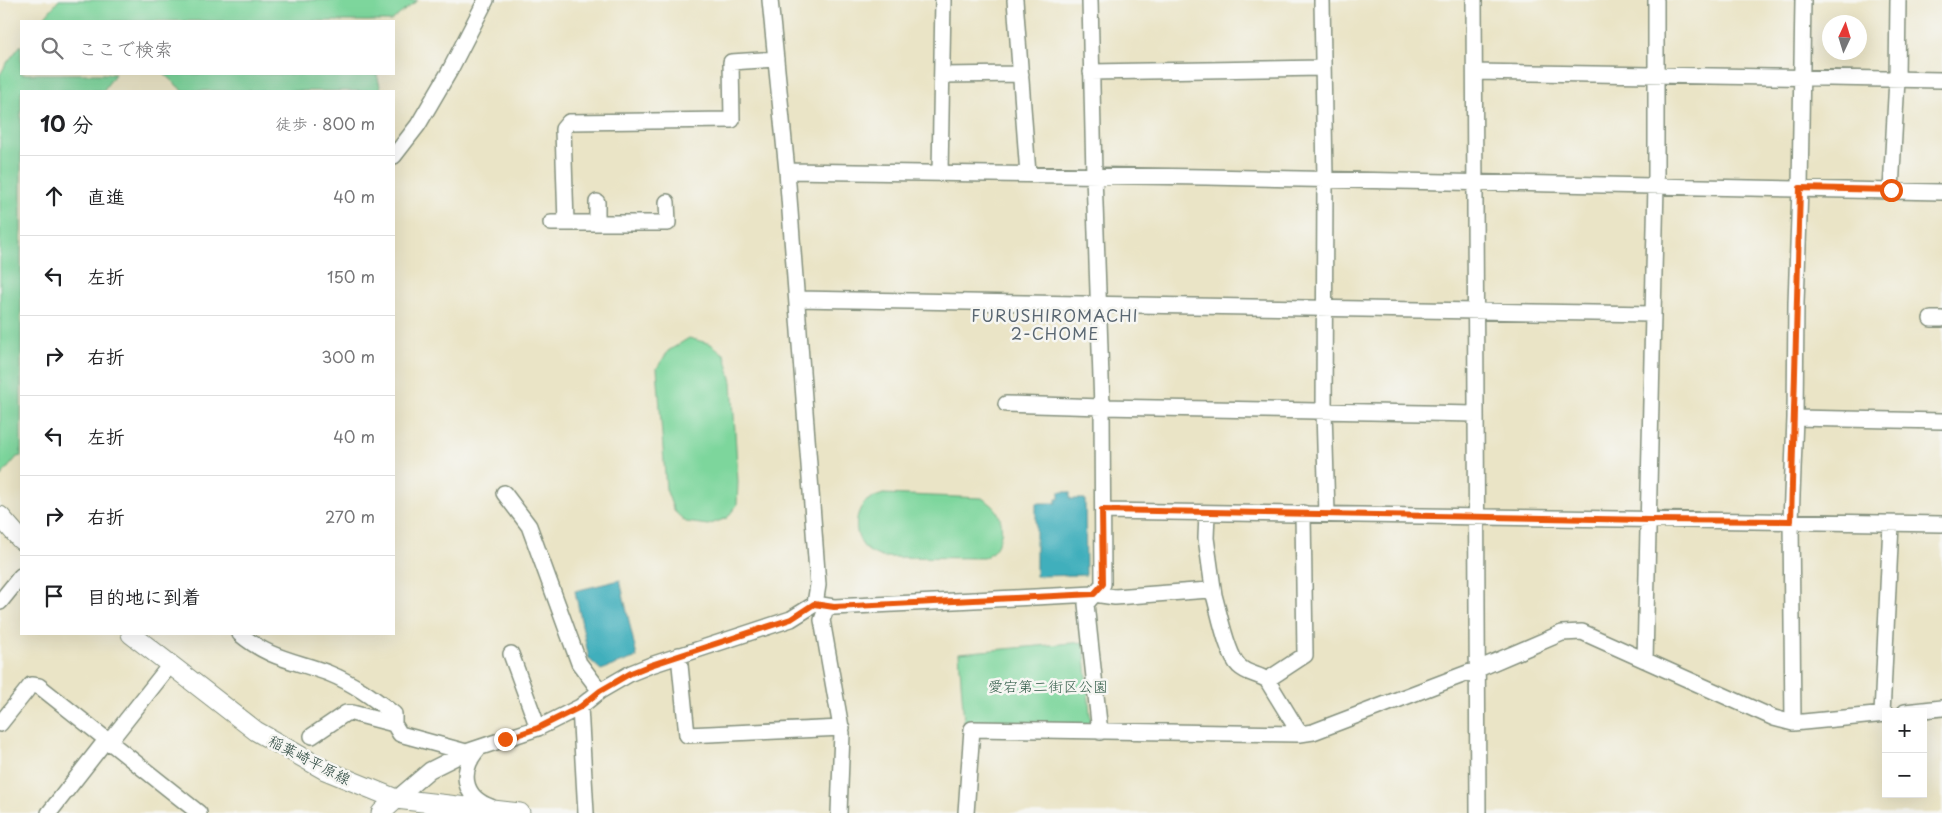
<!DOCTYPE html>
<html lang="ja">
<head>
<meta charset="utf-8">
<style>
  body { margin:0; font-family:"Playpen Sans","Klee One",sans-serif; background:#f2f2f2; color:#202124 }
  .controls { position:absolute; right:15px; bottom:15px; display:grid; overflow:hidden; border-radius:0px; box-shadow:0 5px 20px #0002 }
  .controls button { width:45px; height:45px; display:grid; place-items:center; padding:0; border:0; border-bottom:1px solid #e0e0e0; background:#fff; color:#202124; font:25px sans-serif }
  .compass { position:absolute; left:1822px; top:15px; width:45px; height:45px; border-radius:50%; background:#fff; box-shadow:0 5px 20px #0002; rotate:4deg }
  .stop { position:absolute; width:15px; height:15px; margin:-11px; border:4px solid #ea580c; border-radius:50%; background:#fff }
  .stop.end { background:#ea580c; border-color:#fff; box-shadow:0 1px 5px #0008 }
  .list { margin:0; padding:0; list-style:none }
  h2 { display:flex; justify-content:space-between; align-items:center; height:65px; margin:0; padding:0 20px; font-size:21px }
  h2 small { font-size:16px; font-weight:400; color:#757577 }
  .list li { display:grid; grid-template-columns:32px 1fr auto; gap:15px; align-items:center; box-sizing:border-box; height:80px; padding:0 20px; border-top:1px solid #e0e0e0 }
  .list b { display:block; font-size:19px; white-space:nowrap }
  .list em { font-size:16px; font-style:normal; color:#757577 }
  .icon { flex:none; width:28px; height:28px; fill:none; stroke:currentColor; stroke-width:2; stroke-linecap:round; stroke-linejoin:round }
  .map { position:relative; flex:none; width:1942px; height:813px; overflow:hidden }
  .search { position:absolute; background:#fff; box-shadow:0 5px 20px #0002; left:20px; top:20px; width:375px; height:55px; display:flex; align-items:center; gap:12px; box-sizing:border-box; padding:0 18px; border-radius:0px; color:#757577; font-size:19px }
  .panel { position:absolute; background:#fff; box-shadow:0 5px 20px #0002; left:20px; top:90px; width:375px; height:545px; border-radius:0px }
  .map>svg:first-child { display:block }
  .green { fill:#7dd69c; stroke:#4e8a68 }
  .water { fill:#40afbc; stroke:#307678 }
  .lines { fill:none; stroke-linecap:round; stroke-linejoin:round }
  .minor-casing { stroke:#84907d; stroke-width:18 }
  .major-casing { stroke:#84907d; stroke-width:21 }
  .minor { stroke:#fff; stroke-width:15 }
  .major { stroke:#fff; stroke-width:19 }
  .route { stroke:#ea580c; stroke-width:6 }
  .labels { text-anchor:middle; dominant-baseline:central; stroke-width:5; stroke-linejoin:round; paint-order:stroke }
  .park-label { font-size:15px; fill:#325c49; stroke:#f6f6f2 }
  .street-label { font-size:15px; fill:#1f3d34; stroke:#f6f6f2 }
  .neighbourhood-label { font-size:16px; letter-spacing:1px; fill:#5a6772; stroke:#f6f6f2 }
</style>
</head>
<body>
<div class="map">
<svg width="1942" height="813" viewBox="0 0 1942 813">
  <rect width="100%" height="100%" fill="#f6f6f2"/>
  <filter id="ink" filterUnits="userSpaceOnUse"><feTurbulence type="fractalNoise" baseFrequency=".02" numOctaves="2"/><feDisplacementMap in="SourceGraphic" scale="10" xChannelSelector="R" yChannelSelector="G"/><feConvolveMatrix kernelMatrix="1 2 1 2 8 2 1 2 1" color-interpolation-filters="sRGB"/></filter>
  <filter id="wash" filterUnits="userSpaceOnUse"><feTurbulence type="fractalNoise" baseFrequency=".0096" numOctaves="4" result="noise"/><feDisplacementMap in="SourceGraphic" scale="20" xChannelSelector="R" yChannelSelector="G"/><feGaussianBlur stdDeviation="1.12" result="paint"/><feColorMatrix in="noise" values="0 0 0 0 0 0 0 0 0 0 0 0 0 0 0 0 0 1.4 0 .05"/><feComposite in="paint" operator="in"/></filter>
  <g filter="url(#wash)">
    <rect width="100%" height="100%" fill="#eae4c6"/>
    <path class="green" d="M59 0H418L391 21H41Z
      M21 45V74H115L103 91H21V456L17 457 0 477V75L6 64Z
      M164 74H377L381 91H183Z
      M689 338 711 344 725 355 732 382 738 482 737 505 727 518 708 525 686 522 674 511 666 489 657 368 668 351Z
      M883 494 982 498C986 501 992 504 995 508 1007 524 1002 551 983 558L882 557C874 554 866 551 862 544 853 531 855 509 868 500 872 497 879 496 883 494Z
      M1084 642 1091 725 964 723 959 653Z"/>
    <path class="water" d="M1059 492H1070V499H1085L1086 575 1036 576V503H1056V499H1059Z
      M620 580 637 657 601 670 589 659 575 591Z"/>
  </g>
  <g filter="url(#ink)">
    <g class="lines">
      <defs>
        <path id="minor" d="M770 0 787 171 818 585 815 604
          M1015 0 1028 174
          M1090 0 1094 175 1102 407 1103 584 1086 604 1100 732
          M1322 0 1325 179 1324 411 1327 514
          M1474 0 1478 813
          M1091 72 1323 68
          M1475 72 1942 80
          M942 75 1021 74
          M394 156 418 125 449 72 486 0
          M787 171 1206 177 1942 192
          M940 173 943 0
          M1891 190 1897 79 1898 0
          M551 223H668L667 202
          M566 223 563 129 569 122 732 120 731 62 776 59
          M597 223V202
          M797 299 1652 314
          M1931 319H1942
          M1006 404 1102 407 1476 414
          M1795 418 1942 421
          M504 493 529 526 579 663 600 691
          M1103 511 1942 524
          M1207 513 1206 538 1214 595
          M0 602 21 576
          M827 606 822 620 842 733 839 813
          M240 634C270 659 293 660 328 673 353 683 372 697 394 714V724L400 734 466 752
          M511 654 538 728
          M679 655 687 735 842 728
          M1645 660 1656 185V0
          M1267 680 1305 655 1303 513
          M580 707 586 813
          M1905 712 1942 708
          M1882 714 1891 524
          M1793 723 1791 521 1795 418 1796 303 1800 188 1803 0
          M0 724 31 685 39 686 199 813
          M312 736 346 713H352L394 724
          M109 742 170 665
          M479 748C459 770 462 797 491 807
          M396 799 430 770 466 752 538 728 580 707 600 691 631 673 651 665 791 619 815 604 834 607 1094 594 1115 597 1209 590 1214 595C1219 612 1227 655 1239 666 1247 674 1258 674 1267 680L1300 734
          M49 813 106 740
          M966 813 972 729 1300 734 1313 732 1478 669 1562 633 1582 632 1774 718 1793 723 1886 714"/>
        <path id="major" d="M0 516 21 540
          M131 634 256 731 325 770 396 799 520 813
          M381 813 396 799"/>
      </defs>
      <use href="#minor" class="minor-casing"/>
      <use href="#major" class="major-casing"/>
      <use href="#minor" class="minor"/>
      <use href="#major" class="major"/>
    </g>
  </g>
  <g class="lines" filter="url(#ink)">
    <path class="route" d="M505 739 538 728 580 707 600 691 631 673 651 665 791 619 814 604 834 607 1094 594 1103 584 1102 510 1649 520 1791 521C1795 410 1796 299 1800 188L1891 190"/>
  </g>
  <g class="labels">
    <g class="park-label">
      <text x="1048" y="685">愛宕第二街区公園</text>
    </g>
    <g class="street-label">
      <text transform="translate(310 759) rotate(27)">稲葉崎平原線</text>
    </g>
    <g class="neighbourhood-label">
      <text x="1055" y="315">FURUSHIROMACHI<tspan x="1055" dy="18">2-CHOME</tspan></text>
    </g>
  </g>
</svg>
<div class="controls">
<button>+</button>
<button>−</button>
</div>
<svg class="compass" viewBox="-18 -18 36 36"><path d="M0-13l5 13h-10z" fill="#e53935"/><path d="M0 13l5-13h-10z" fill="#757577"/></svg>
<div class="stop" style="left:1891px;top:190px"></div>
<div class="stop end" style="left:505px;top:739px"></div>
<div class="search"><svg class="icon" aria-label="search" viewBox="0 0 24 24"><circle cx="10" cy="10" r="6"/><path d="M15 15l6 6"/></svg>ここで検索</div>
<section class="panel">
<h2>10 分<small>徒歩 · 800 m</small></h2>
<ul class="list">
<li><svg class="icon" aria-label="ahead" viewBox="0 0 24 24"><path d="M12 20V5M6 11l6-6 6 6"/></svg><div><b>直進</b></div><em>40 m</em></li>
<li><svg class="icon" aria-label="left" viewBox="0 0 24 24"><path d="M17 20v-9H6M10 6l-5 5 5 5"/></svg><div><b>左折</b></div><em>150 m</em></li>
<li><svg class="icon" aria-label="right" viewBox="0 0 24 24"><path d="M7 20v-9h11M14 6l5 5-5 5"/></svg><div><b>右折</b></div><em>300 m</em></li>
<li><svg class="icon" aria-label="left" viewBox="0 0 24 24"><path d="M17 20v-9H6M10 6l-5 5 5 5"/></svg><div><b>左折</b></div><em>40 m</em></li>
<li><svg class="icon" aria-label="right" viewBox="0 0 24 24"><path d="M7 20v-9h11M14 6l5 5-5 5"/></svg><div><b>右折</b></div><em>270 m</em></li>
<li><svg class="icon" aria-label="arrive" viewBox="0 0 24 24"><path d="M6 21V4h12l-3 4 3 4H6"/></svg><div><b>目的地に到着</b></div></li>
</ul>
</section>
</div>
</body>
</html>
